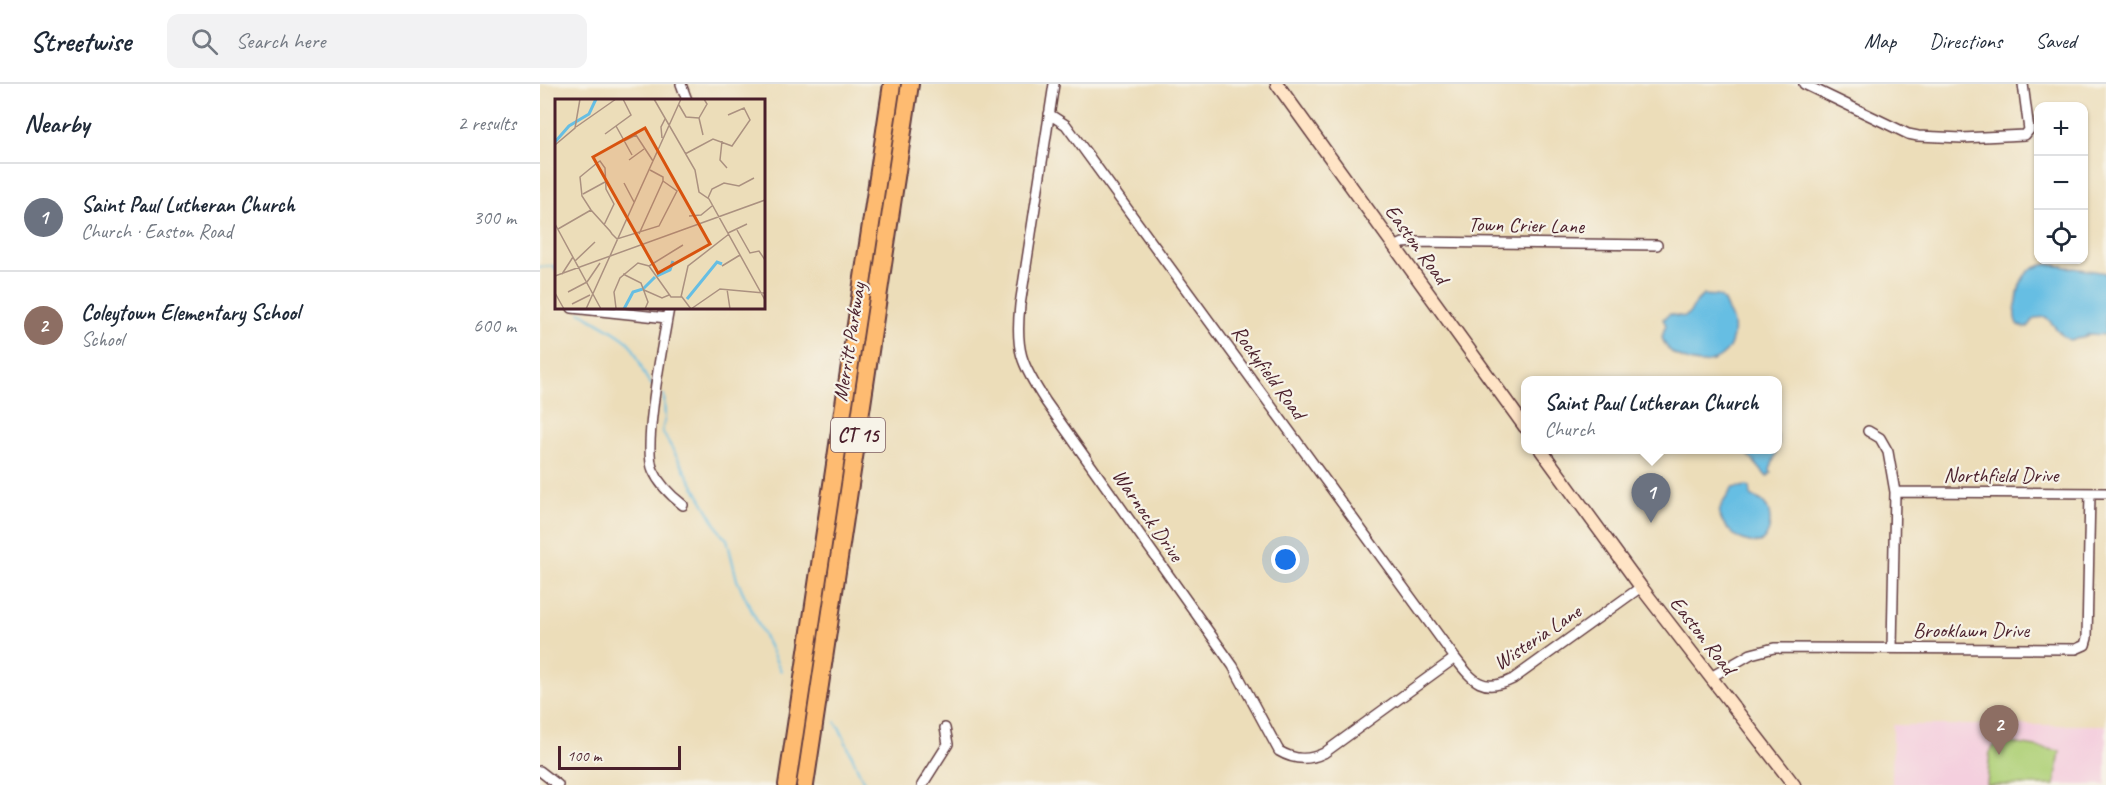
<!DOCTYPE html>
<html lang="en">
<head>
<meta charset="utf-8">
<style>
  body { margin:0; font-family:Caveat,sans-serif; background:#f2f2f3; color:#1f2937 }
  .controls { position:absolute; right:18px; top:18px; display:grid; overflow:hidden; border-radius:12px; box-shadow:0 2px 4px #0004 }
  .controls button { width:54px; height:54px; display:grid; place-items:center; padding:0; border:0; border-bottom:2px solid #e0e1e3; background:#fff; color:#1f2937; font:30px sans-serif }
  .scale { position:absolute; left:18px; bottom:15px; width:123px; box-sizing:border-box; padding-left:6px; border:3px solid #4a1f2b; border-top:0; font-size:16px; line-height:21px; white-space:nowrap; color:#4a1f2b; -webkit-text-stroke:4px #f7f3e8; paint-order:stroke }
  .you { position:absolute; left:746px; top:476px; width:21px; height:21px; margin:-15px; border:4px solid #fff; border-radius:50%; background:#1a73e8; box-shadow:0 0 0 9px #1a73e833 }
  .badge { display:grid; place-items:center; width:39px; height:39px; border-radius:50%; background:#1f6fb2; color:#fff; font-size:20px; font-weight:700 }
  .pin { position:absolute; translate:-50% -50px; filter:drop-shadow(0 2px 3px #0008) }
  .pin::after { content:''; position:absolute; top:32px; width:21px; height:18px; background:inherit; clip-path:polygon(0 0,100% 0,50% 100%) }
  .popup { position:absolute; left:981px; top:292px; width:261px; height:78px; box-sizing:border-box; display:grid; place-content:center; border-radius:12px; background:#fff; filter:drop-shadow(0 2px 4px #0005); font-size:20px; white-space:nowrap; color:#747a83 }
  .popup b { font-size:22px; color:#1f2937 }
  .popup::after { content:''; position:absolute; left:50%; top:100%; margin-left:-12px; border:12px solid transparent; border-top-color:#fff }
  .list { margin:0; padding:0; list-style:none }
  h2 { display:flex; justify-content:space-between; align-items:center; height:78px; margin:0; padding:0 24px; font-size:26px }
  h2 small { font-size:20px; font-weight:400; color:#747a83 }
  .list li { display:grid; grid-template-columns:39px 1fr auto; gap:18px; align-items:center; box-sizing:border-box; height:108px; padding:0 24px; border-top:2px solid #e0e1e3 }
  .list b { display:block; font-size:22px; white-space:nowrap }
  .list p { margin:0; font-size:20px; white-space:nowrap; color:#747a83 }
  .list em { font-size:20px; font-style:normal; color:#747a83 }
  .icon { flex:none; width:33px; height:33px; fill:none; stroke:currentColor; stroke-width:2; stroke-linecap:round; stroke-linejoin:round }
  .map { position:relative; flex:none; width:1566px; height:701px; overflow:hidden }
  header { display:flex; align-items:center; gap:36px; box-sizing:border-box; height:84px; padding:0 30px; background:#fff; border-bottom:2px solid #e0e1e3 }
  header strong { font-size:28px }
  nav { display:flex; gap:33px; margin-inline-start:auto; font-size:21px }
  .search { width:420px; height:54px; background:#f2f2f3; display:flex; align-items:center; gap:15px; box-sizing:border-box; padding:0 21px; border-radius:12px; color:#747a83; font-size:22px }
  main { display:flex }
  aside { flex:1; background:#fff }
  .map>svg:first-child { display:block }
  .built { fill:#f4cfde }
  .green { fill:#b0d179; stroke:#7d7852; stroke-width:1.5 }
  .water { fill:#66bee3; stroke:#586e87; stroke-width:1.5 }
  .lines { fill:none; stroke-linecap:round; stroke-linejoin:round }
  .stream { stroke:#66bee3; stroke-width:2 }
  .minor-casing { stroke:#623c40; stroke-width:12 }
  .secondary-casing { stroke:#623c40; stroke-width:15 }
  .motorway-casing { stroke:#623c40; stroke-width:20 }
  .minor { stroke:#fff; stroke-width:9 }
  .secondary { stroke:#ffe4c6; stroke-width:12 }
  .motorway { stroke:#febb71; stroke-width:16 }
  .labels { text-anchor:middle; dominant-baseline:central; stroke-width:4.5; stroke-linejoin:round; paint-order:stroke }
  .shield { fill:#f7f3e8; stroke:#7e5f64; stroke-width:1.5 }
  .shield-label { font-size:20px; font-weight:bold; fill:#4a1f2b }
  .street-label { font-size:21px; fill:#4a1f2b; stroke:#f7f3e8 }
  .inset-river { fill:none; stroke:#66bee3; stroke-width:3 }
  .inset-road { fill:none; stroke:#ab9180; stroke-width:1.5 }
  .view { fill:#d8530f; fill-opacity:0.15; stroke:#d8530f; stroke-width:3 }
  .inset-edge { fill:none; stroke:#4a1f2b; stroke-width:3 }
</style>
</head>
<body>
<header>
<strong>Streetwise</strong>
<div class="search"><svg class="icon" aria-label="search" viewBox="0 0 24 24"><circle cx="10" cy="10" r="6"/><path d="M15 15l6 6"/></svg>Search here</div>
<nav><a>Map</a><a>Directions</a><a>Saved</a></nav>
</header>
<main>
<aside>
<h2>Nearby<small>2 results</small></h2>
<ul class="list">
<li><span class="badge" style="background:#6b7280">1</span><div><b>Saint Paul Lutheran Church</b><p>Church · Easton Road</p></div><em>300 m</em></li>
<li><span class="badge" style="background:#8d6e63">2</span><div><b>Coleytown Elementary School</b><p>School</p></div><em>600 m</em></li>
</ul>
</aside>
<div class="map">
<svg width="1566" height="701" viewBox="0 0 1566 701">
  <rect width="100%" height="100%" fill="#f7f3e8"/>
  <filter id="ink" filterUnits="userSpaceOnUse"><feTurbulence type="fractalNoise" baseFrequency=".0167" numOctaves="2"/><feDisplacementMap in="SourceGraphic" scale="12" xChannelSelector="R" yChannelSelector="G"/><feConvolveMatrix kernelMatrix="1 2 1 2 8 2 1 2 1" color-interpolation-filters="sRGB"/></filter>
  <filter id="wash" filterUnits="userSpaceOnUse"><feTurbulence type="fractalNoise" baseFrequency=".008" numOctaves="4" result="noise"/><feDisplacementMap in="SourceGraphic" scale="24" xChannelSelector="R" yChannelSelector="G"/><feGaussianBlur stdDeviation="1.35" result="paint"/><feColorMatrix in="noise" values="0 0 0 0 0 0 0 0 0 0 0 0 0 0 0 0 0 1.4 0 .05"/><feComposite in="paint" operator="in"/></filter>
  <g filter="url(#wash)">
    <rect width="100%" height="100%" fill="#ecddb9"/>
    <path class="built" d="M1353 641H1566V701H1352Z"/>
    <path class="green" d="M1460 657 1520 667 1515 701H1447L1450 666Z"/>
    <path class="water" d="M1508 180 1566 189V251L1549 250 1542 254 1529 256 1523 252 1506 233 1495 234 1488 243 1484 244 1477 240C1473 232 1475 225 1477 217 1479 196 1485 183 1508 180Z
      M1164 211C1167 212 1174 211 1177 212 1183 213 1184 218 1186 222 1188 228 1192 233 1193 240 1197 270 1171 287 1144 275 1133 271 1125 264 1122 253L1126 241 1123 235 1130 230C1157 239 1146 222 1164 211Z
      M1237 348 1239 360 1230 386 1231 389 1227 393 1204 366H1237Z
      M1207 402 1210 403 1211 412C1214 414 1221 415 1224 419 1233 430 1232 450 1220 459 1214 459 1207 458 1201 455 1192 451 1177 436 1180 425 1182 418 1189 411 1192 404Z"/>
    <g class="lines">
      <path class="stream" d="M0 183 14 182 16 186
        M40 228C53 236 79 249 88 258 101 271 100 291 113 302
        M124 311 125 335 122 347 182 451 187 455 197 496 241 587
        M295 638 299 643 325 701"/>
    </g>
  </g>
  <g filter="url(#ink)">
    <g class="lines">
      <defs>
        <path id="minor" d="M141 0 147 16
          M514 0 480 221C475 266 481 280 506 318L693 582 739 667C754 676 768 677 784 669L915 574
          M1264 0 1368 50 1378 52 1422 54 1485 51 1489 46 1483 0
          M509 30 526 41 915 574C933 597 943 610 973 595L1101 503
          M855 163 863 159 876 158 1117 161
          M32 224 127 234
          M129 224C124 254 102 362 113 386 119 400 130 411 143 421
          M1328 347 1340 354 1348 368 1355 408 1352 564
          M1355 408 1566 409
          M1171 593 1211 570 1234 564 1536 565 1545 561 1547 554 1550 409
          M0 687 18 701
          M382 701 408 660 405 644"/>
        <path id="secondary" d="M737 0 985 343
          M1001 366 1101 503 1254 701"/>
        <path id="motorway" d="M247 701 352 0
          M265 701 370 0"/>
      </defs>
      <use href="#minor" class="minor-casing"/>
      <use href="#secondary" class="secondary-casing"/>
      <use href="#motorway" class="motorway-casing"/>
      <use href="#minor" class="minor"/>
      <use href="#secondary" class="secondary"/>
      <use href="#motorway" class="motorway"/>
    </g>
  </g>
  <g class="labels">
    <rect class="shield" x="291" y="334" width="54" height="34" rx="4.5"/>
    <g class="shield-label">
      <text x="318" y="351">CT 15</text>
    </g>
    <g class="street-label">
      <text transform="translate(986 141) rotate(1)">Town Crier Lane</text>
      <text transform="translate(877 160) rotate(54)">Easton Road</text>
      <text transform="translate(309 258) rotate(-81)">Merritt Parkway</text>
      <text transform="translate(729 288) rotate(54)">Rockyfield Road</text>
      <text x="1461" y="391">Northfield Drive</text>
      <text transform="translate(608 431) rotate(55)">Warnock Drive</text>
      <text x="1431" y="546">Brooklawn Drive</text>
      <text transform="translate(1163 551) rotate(52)">Easton Road</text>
      <text transform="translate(997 553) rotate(-34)">Wisteria Lane</text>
    </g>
  </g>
  <g transform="translate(15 15)">
    <rect width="210" height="210" fill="#ecddb9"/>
    <path class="inset-river" d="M0 43 14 27 34 15 41 0M102 177 115 171 118 162M132 200 162 163 167 165M69 210 78 193 88 190 100 178"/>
    <path class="inset-road" d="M99 0 140 71 144 93 154 100 210 201M124 6 131 18 144 19M61 27 77 56M21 28 61 0M50 35 76 16 68 0M148 36 144 19 152 5 149 0M107 39 106 28 110 20M69 42 81 36 98 62M167 42 165 61 172 69M0 46 20 29 25 0M130 55 158 40 177 47 195 21 189 9 173 16M74 61 89 50M95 71 108 78V82M69 84 79 103M28 95 50 83M153 99 157 90 169 84 184 87 199 79M134 117 146 116 157 107M0 125 46 210M49 126 59 105 51 90 50 69 45 62 42 64 25 78 27 97 36 111 55 132 57 135 62 140 104 127 122 92 108 82M3 130 36 111M182 131 195 154 204 152 210 161M173 134 192 125M84 135 108 82M20 162 40 143M94 167 128 146M167 167 185 156M7 175 18 158M68 175 86 184 93 203 90 210M0 177 210 101M32 183 45 164M172 190 175 210M89 191 107 199 114 196M13 193 32 183M0 194 9 210M126 198 133 167 174 135M17 205 35 196M61 209 59 193 65 179 83 164 94 167 116 198H127L136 210M31 210 126 0M136 210 165 190 210 194"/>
    <path class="view" d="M90 29 155 145 103 174 38 58Z"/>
    <rect width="210" height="210" class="inset-edge"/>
  </g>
</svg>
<div class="controls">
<button>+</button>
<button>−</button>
<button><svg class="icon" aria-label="locate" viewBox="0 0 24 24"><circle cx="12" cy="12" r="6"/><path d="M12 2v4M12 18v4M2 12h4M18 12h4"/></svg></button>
</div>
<div class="scale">100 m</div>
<div class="you"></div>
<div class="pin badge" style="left:1111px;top:439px;background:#6b7280">1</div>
<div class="popup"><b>Saint Paul Lutheran Church</b>Church</div>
<div class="pin badge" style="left:1459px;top:671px;background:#8d6e63">2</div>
</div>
</main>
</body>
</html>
